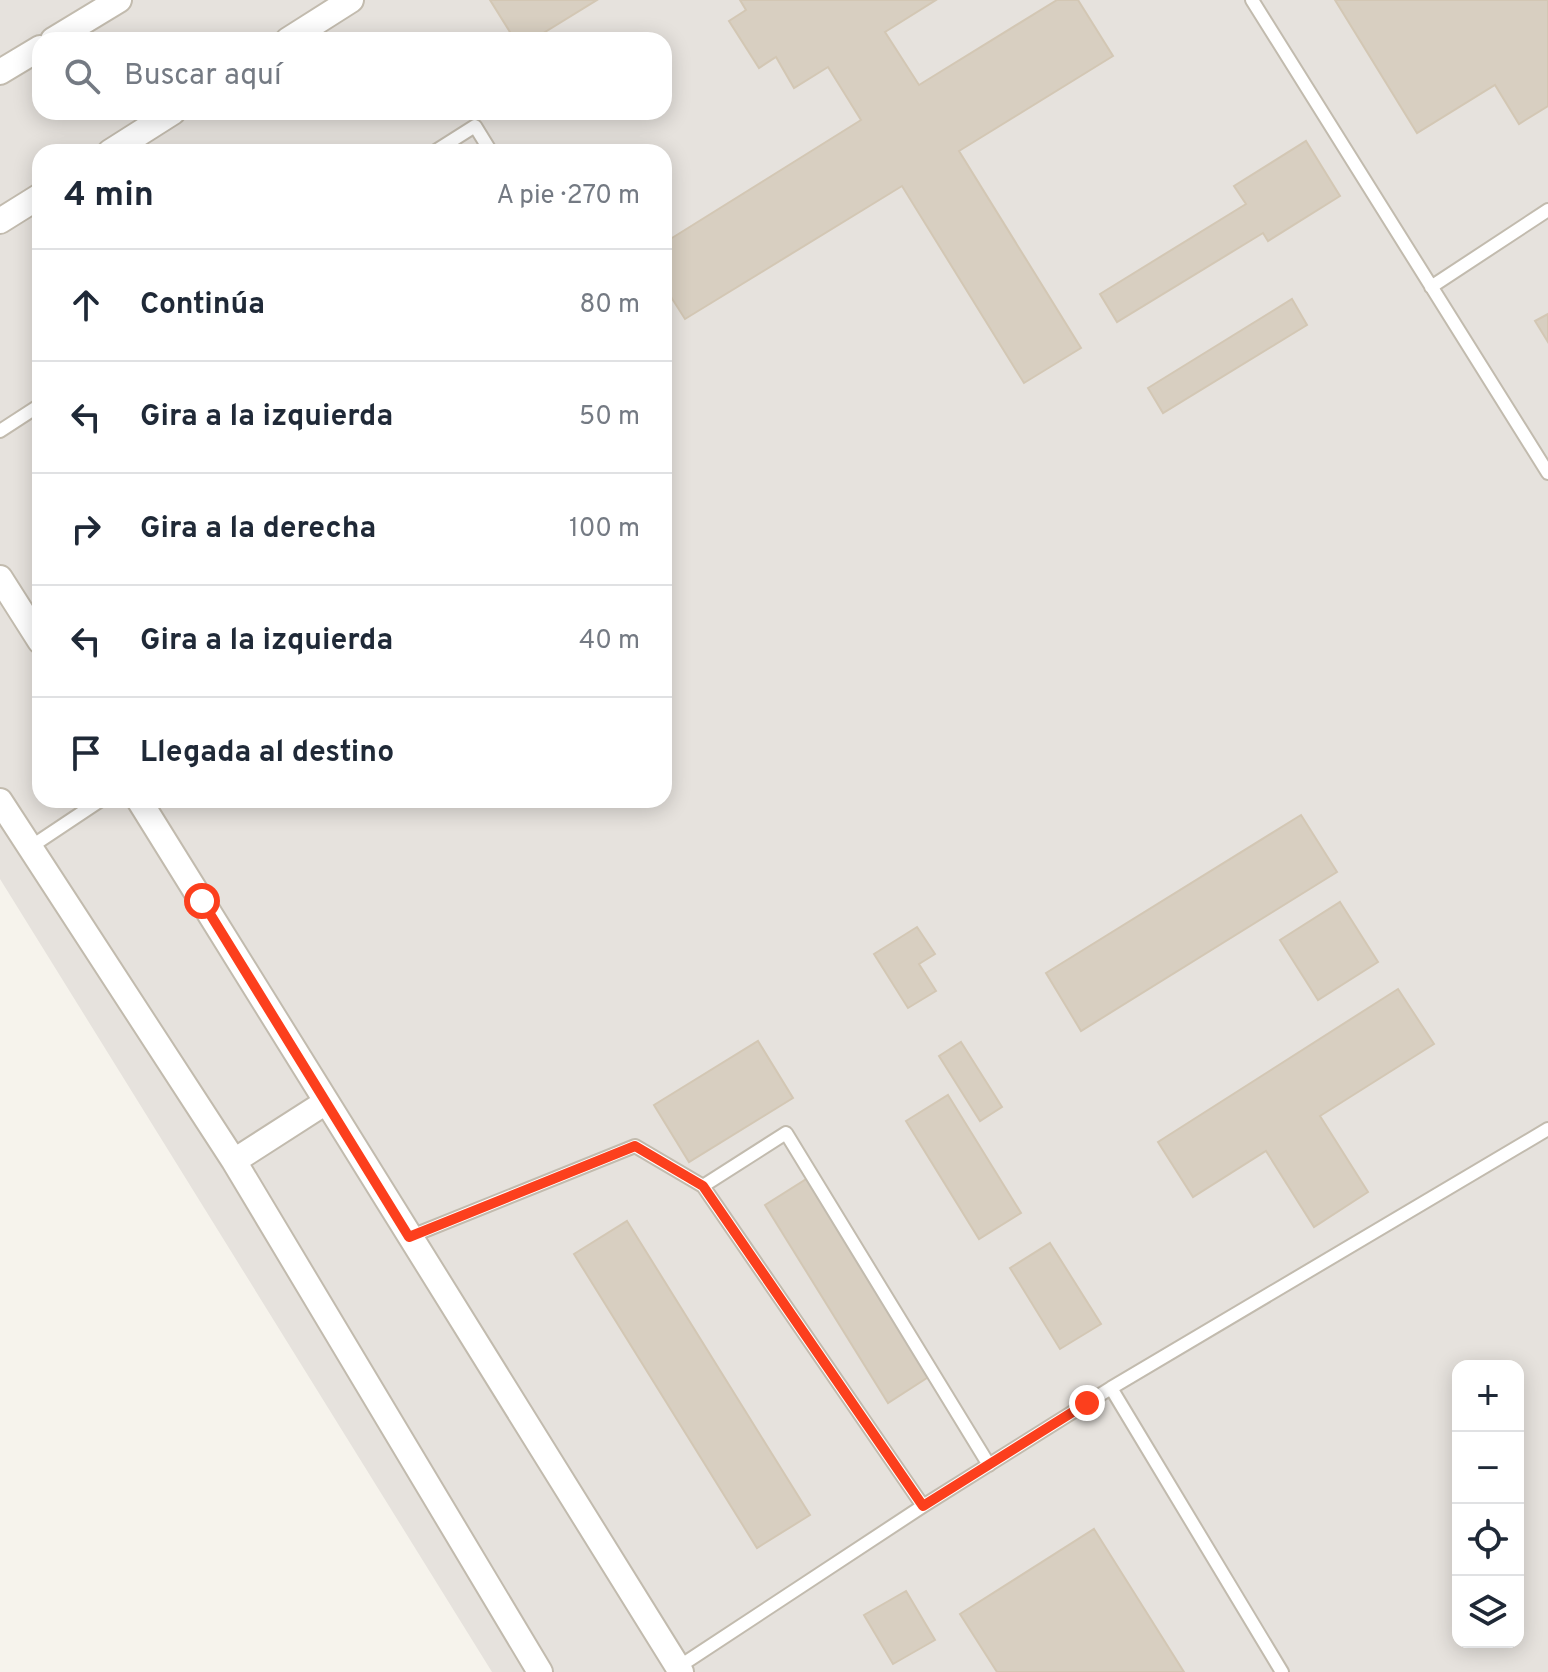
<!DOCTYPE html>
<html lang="es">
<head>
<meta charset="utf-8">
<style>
  body { margin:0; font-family:Overpass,sans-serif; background:#f6f6f7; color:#1f2937 }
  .controls { position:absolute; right:24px; bottom:24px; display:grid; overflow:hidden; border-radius:16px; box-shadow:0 4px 20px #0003 }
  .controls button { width:72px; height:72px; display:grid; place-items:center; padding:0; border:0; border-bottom:2px solid #e0e1e3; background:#fff; color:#1f2937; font:40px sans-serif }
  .stop { position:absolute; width:24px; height:24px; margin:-18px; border:6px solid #fc3f1d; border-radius:50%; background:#fff }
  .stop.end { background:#fc3f1d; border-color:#fff; box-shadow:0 2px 8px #0008 }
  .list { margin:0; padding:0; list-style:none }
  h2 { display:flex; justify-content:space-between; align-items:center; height:104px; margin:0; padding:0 32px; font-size:34px }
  h2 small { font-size:26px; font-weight:400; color:#747a83 }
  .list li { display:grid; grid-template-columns:52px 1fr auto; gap:24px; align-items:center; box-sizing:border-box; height:112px; padding:0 32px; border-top:2px solid #e0e1e3 }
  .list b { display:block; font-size:30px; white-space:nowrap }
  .list em { font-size:26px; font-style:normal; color:#747a83 }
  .icon { flex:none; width:44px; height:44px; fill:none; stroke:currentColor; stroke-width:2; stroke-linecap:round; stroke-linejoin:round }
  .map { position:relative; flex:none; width:1548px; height:1672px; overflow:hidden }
  .search { position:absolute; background:#fff; box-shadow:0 4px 20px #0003; left:32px; top:32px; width:640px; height:88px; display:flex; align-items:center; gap:20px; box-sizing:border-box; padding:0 28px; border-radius:24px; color:#747a83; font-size:30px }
  .panel { position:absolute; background:#fff; box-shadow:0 4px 20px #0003; left:32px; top:144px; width:640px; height:664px; border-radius:24px }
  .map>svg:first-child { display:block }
  .industrial { fill:#e6e2dd; fill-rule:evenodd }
  .building { fill:#d8cfc1; stroke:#d3c7b4; stroke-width:2 }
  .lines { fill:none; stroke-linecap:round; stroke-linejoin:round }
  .service-casing { stroke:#c2bbae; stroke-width:16 }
  .minor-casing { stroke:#c2bbae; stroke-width:28 }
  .service { stroke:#fff; stroke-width:12 }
  .minor { stroke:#fff; stroke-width:24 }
  .route { stroke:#fc3f1d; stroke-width:10 }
</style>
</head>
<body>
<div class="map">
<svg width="1548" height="1672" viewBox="0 0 1548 1672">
  <rect width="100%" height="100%" fill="#f6f3ec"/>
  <path class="industrial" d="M0 0H1548V1672H492L0 879ZM40 40H664V112H40ZM40 152H664V800H40ZM1458 1366H1518V1642H1458Z"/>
  <path class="building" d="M490 0H597L532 40H515Z
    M740 0H936L885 32 919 85 1057 0H1078L1113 56 959 151 1081 348 1024 383 902 186 685 319 664 286V243L861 120 828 67 794 88 776 57 759 68 729 21 746 10Z
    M1335 0H1548V106L1519 124 1495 85 1417 133Z
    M1306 141 1340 196 1268 241 1263 233 1117 322 1100 294 1246 204 1234 186Z
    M1292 299 1307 325 1163 413 1148 388Z
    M1548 314V342L1535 321Z
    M1301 815 1337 872 1081 1031 1046 973Z
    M1340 902 1378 962 1318 1000 1280 940Z
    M917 927 935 954 919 964 936 991 908 1008 874 954Z
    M1398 989 1434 1044 1320 1116 1368 1192 1314 1227 1266 1151 1193 1197 1158 1142Z
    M758 1041 793 1098 689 1162 654 1105Z
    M961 1042 1002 1107 980 1121 939 1056Z
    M948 1095 1021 1213 979 1239 906 1121Z
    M808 1178 930 1376 888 1403 765 1205Z
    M627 1221 810 1515 757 1548 574 1254Z
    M1050 1243 1101 1324 1060 1349 1010 1268Z
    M1094 1529 1184 1672H997L960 1614Z
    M906 1591 935 1640 893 1664 864 1615Z"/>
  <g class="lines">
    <defs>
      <path id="service" d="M1252 0 1548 473
        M434 152 475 126 491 152
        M1431 287 1548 210
        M0 431 40 405
        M29 848 101 800
        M409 1237 635 1146 703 1186
        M1111 1388 1282 1672
        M923 1506 703 1186 786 1133 989 1465
        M677 1668 923 1506 1111 1388 1548 1129"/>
      <path id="minor" d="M53 40 119 0
        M288 40 351 0
        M0 72 40 48
        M110 152 173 112
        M0 221 40 196
        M0 578 40 641
        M139 800 681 1672
        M0 801 234 1161 540 1672
        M234 1161 326 1102"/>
    </defs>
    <use href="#service" class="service-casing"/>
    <use href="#minor" class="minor-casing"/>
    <use href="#service" class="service"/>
    <use href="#minor" class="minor"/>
  </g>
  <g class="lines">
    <path class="route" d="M202 901 409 1237 635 1146 703 1186 923 1506 1087 1403"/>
  </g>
</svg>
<div class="controls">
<button>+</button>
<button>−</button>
<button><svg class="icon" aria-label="locate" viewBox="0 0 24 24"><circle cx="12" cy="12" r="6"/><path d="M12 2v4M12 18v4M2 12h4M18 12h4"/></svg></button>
<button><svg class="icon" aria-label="layers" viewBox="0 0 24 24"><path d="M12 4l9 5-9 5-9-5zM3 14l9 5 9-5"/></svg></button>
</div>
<div class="stop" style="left:202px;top:901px"></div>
<div class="stop end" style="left:1087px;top:1403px"></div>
<div class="search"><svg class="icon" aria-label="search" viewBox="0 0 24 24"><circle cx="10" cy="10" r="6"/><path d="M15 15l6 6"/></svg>Buscar aquí</div>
<section class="panel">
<h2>4 min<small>A pie · 270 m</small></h2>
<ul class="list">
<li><svg class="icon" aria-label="ahead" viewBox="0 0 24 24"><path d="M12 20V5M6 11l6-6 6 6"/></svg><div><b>Continúa</b></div><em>80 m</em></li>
<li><svg class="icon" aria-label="left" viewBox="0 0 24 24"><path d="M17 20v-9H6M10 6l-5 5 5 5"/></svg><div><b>Gira a la izquierda</b></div><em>50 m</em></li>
<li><svg class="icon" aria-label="right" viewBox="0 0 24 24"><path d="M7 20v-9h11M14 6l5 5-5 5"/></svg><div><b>Gira a la derecha</b></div><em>100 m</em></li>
<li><svg class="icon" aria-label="left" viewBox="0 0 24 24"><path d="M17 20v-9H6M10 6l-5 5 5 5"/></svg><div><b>Gira a la izquierda</b></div><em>40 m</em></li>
<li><svg class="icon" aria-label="arrive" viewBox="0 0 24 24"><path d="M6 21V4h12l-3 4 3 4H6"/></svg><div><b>Llegada al destino</b></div></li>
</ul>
</section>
</div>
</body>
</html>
